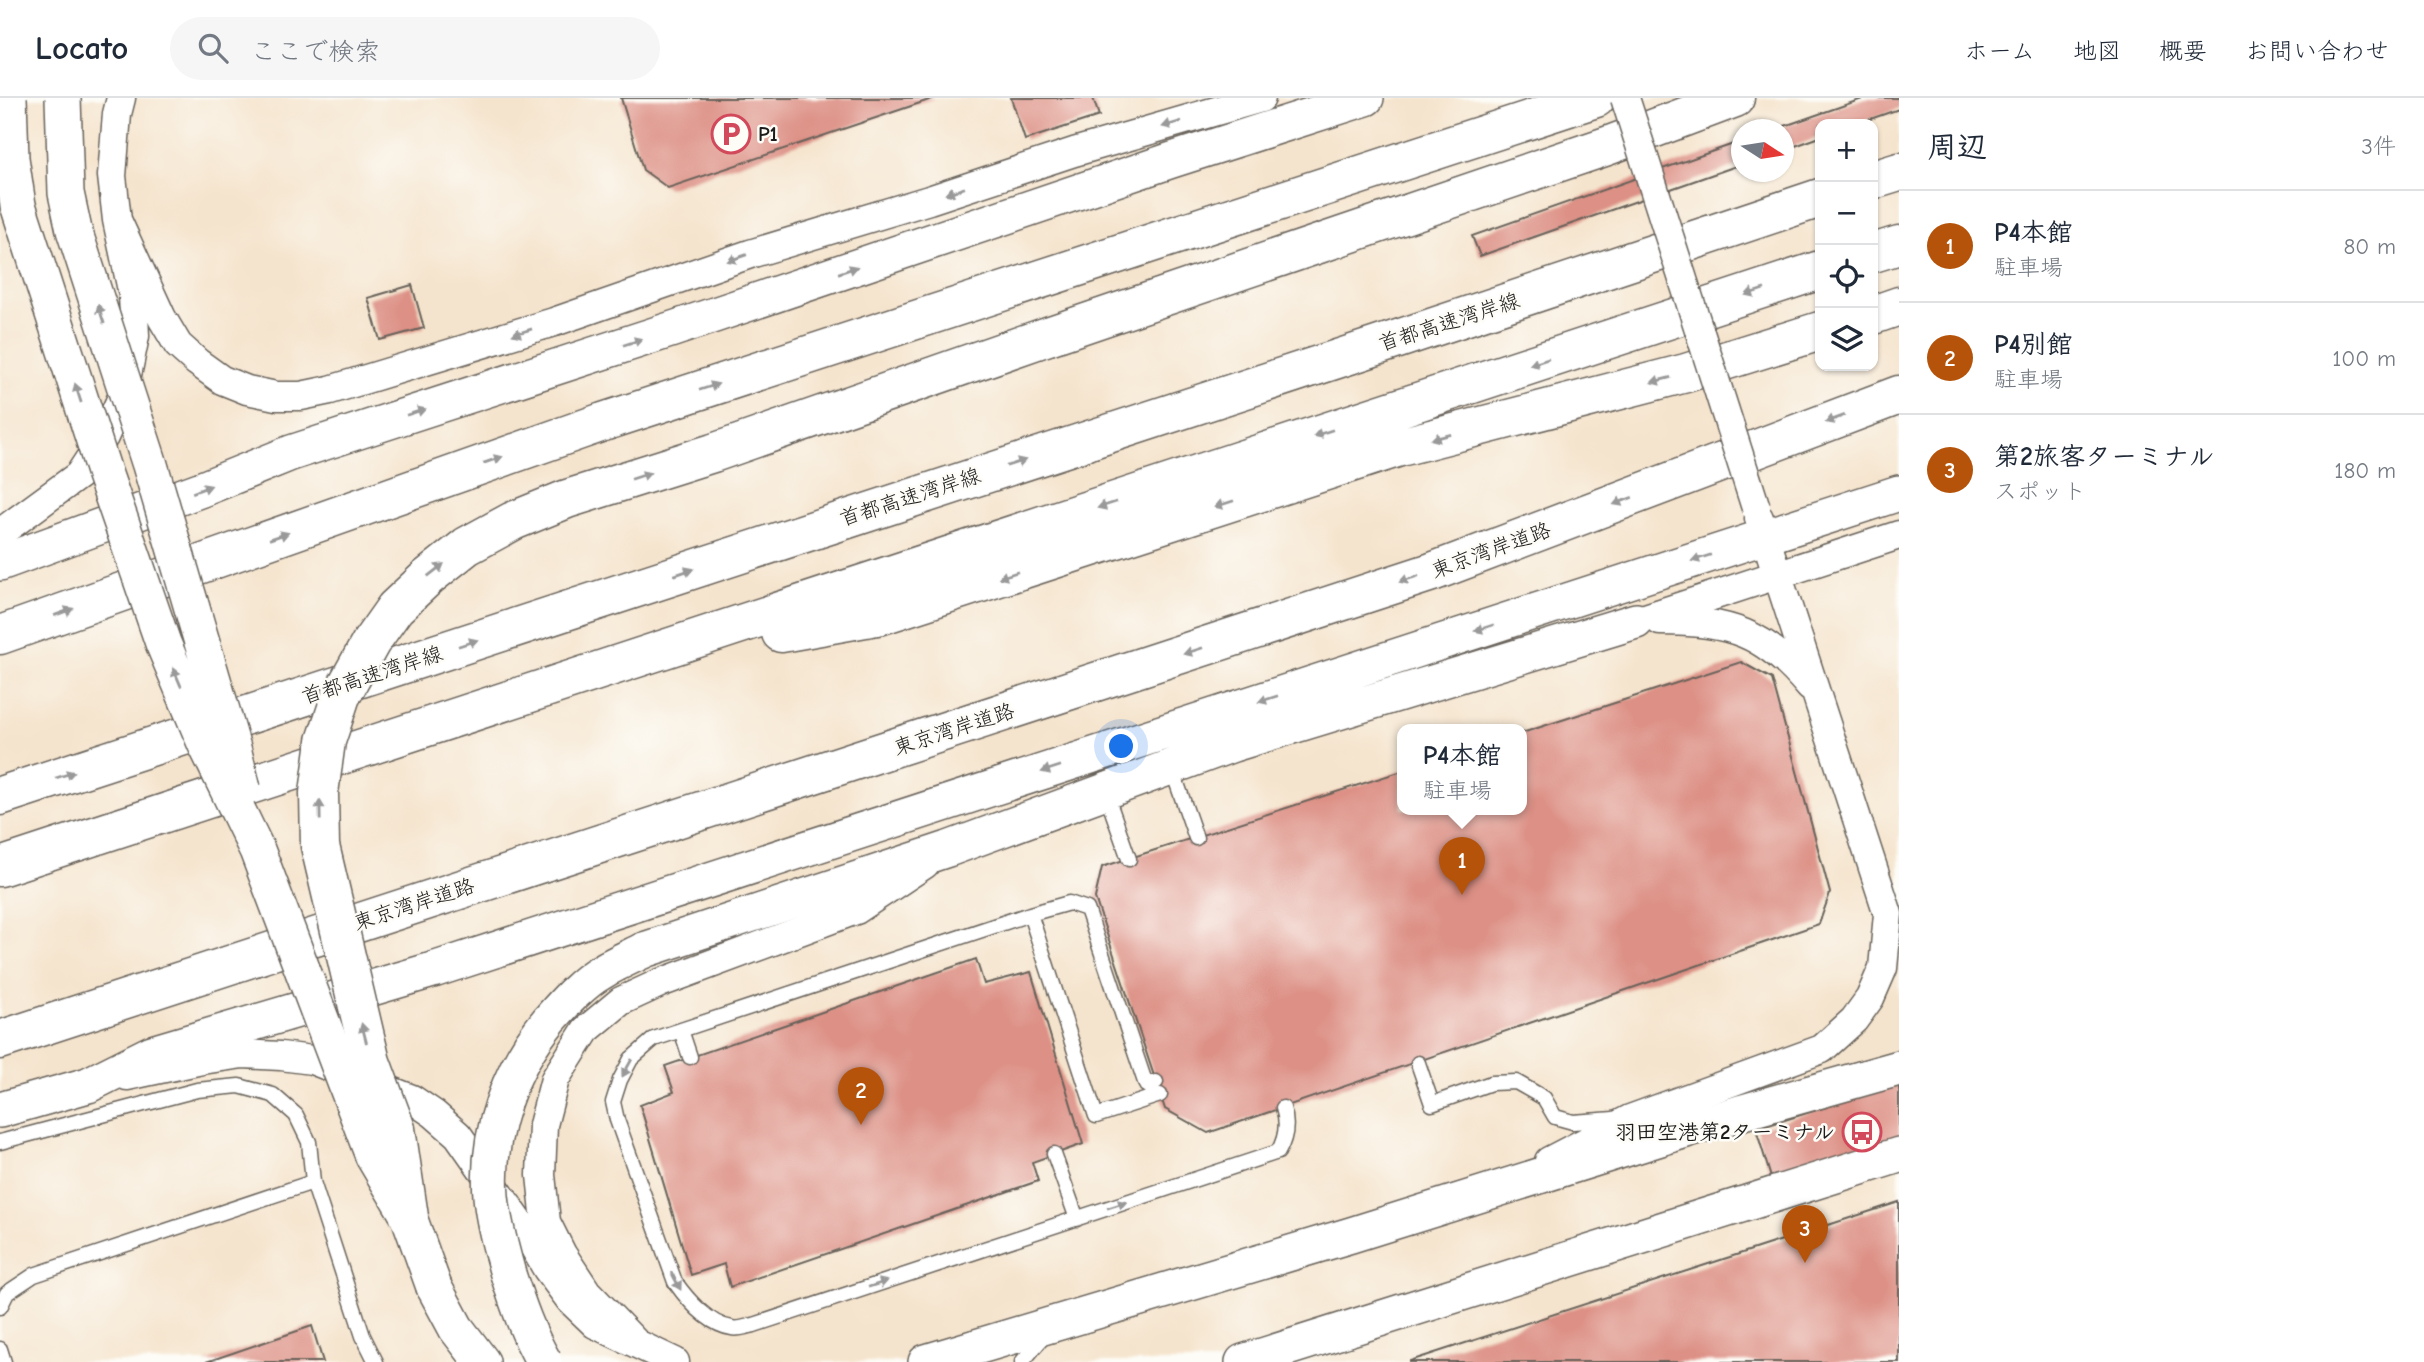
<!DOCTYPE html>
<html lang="ja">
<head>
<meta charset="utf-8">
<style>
  body { margin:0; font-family:"Comic Neue","Klee One",sans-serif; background:#f6f6f7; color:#1f2937 }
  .controls { position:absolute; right:21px; top:21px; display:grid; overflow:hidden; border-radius:14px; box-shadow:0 2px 5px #0004 }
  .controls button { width:63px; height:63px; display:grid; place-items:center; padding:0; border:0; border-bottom:2px solid #e0e1e3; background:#fff; color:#1f2937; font:35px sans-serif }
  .compass { position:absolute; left:1731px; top:21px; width:63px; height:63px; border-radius:50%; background:#fff; box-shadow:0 2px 5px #0004; rotate:102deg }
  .you { position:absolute; left:1122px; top:649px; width:24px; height:24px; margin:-18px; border:5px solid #fff; border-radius:50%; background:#1a73e8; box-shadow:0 0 0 10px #1a73e833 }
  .badge { display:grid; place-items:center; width:46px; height:46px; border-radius:50%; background:#b45309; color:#fff; font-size:23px; font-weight:700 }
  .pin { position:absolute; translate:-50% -58px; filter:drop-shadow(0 2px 4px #0008) }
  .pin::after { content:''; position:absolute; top:37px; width:24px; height:21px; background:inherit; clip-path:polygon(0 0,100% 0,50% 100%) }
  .popup { position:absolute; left:1397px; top:626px; width:130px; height:91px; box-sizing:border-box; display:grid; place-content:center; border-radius:14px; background:#fff; filter:drop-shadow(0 2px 5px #0005); font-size:23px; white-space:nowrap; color:#747a83 }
  .popup b { font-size:26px; color:#1f2937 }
  .popup::after { content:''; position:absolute; left:50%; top:100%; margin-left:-14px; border:14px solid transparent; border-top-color:#fff }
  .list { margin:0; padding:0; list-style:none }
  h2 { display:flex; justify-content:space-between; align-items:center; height:91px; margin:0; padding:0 28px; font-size:30px }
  h2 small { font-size:23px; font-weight:400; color:#747a83 }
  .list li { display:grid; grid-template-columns:46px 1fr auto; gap:21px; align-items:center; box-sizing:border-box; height:112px; padding:0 28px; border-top:2px solid #e0e1e3 }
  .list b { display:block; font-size:26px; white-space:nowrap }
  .list p { margin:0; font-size:23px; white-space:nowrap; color:#747a83 }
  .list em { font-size:23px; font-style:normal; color:#747a83 }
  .icon { flex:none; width:38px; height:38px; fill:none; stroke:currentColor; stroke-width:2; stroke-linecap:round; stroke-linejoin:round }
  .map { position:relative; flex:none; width:1899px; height:1264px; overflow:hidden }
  header { display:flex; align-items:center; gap:42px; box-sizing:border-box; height:98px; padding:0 35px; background:#fff; border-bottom:2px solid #e0e1e3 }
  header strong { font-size:33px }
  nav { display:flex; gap:38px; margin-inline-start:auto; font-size:24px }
  .search { width:490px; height:63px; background:#f6f6f7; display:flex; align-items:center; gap:18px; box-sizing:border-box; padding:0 24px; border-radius:38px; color:#747a83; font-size:26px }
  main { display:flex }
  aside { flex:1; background:#fff }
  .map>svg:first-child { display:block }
  .building { fill:#dd9085 }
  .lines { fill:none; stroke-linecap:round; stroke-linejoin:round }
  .service-casing { stroke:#68625a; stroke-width:17 }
  .minor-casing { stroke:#68625a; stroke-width:31 }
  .tertiary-casing { stroke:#68625a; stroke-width:38 }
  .trunk-casing { stroke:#68625a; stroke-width:41 }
  .motorway-casing { stroke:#68625a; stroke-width:41 }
  .service { stroke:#fff; stroke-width:14 }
  .minor { stroke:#fff; stroke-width:28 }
  .tertiary { stroke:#fff; stroke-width:35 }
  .trunk { stroke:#fff; stroke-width:38 }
  .motorway { stroke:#fff; stroke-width:38 }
  .minor-bridge-casing { stroke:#68625a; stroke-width:31; stroke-linecap:butt }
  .tertiary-bridge-casing { stroke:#68625a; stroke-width:38; stroke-linecap:butt }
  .trunk-bridge-casing { stroke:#68625a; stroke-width:41; stroke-linecap:butt }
  .minor-bridge { stroke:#fff; stroke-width:28 }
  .tertiary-bridge { stroke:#fff; stroke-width:35 }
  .trunk-bridge { stroke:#fff; stroke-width:38 }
  .oneway { fill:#999 }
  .labels { text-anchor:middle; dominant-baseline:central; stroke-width:5; stroke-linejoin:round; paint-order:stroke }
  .poi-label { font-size:21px; font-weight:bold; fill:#1c1c1c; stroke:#fdfcf7; text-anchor:start }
  .street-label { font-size:21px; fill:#1c1c1c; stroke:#fdfcf7 }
</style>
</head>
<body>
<header>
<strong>Locato</strong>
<div class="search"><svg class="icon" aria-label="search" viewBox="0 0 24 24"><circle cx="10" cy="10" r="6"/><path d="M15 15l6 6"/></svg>ここで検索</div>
<nav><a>ホーム</a><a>地図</a><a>概要</a><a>お問い合わせ</a></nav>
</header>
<main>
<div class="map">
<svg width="1899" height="1264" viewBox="0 0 1899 1264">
  <rect width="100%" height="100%" fill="#fdfcf7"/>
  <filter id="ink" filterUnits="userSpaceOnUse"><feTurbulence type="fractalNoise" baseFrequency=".0143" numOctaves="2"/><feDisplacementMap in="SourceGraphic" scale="14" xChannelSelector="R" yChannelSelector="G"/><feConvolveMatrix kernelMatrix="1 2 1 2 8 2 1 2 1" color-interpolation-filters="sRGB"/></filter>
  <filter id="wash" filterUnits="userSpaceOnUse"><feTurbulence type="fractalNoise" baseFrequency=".00686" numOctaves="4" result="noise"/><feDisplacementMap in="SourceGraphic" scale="28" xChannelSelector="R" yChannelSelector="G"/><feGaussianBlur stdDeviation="1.57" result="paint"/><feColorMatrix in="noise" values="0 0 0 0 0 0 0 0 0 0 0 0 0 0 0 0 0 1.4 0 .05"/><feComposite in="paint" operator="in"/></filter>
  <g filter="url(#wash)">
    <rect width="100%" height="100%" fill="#f5e4cd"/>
    <g id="blocks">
      <path class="building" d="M621 0H935L668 90 643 72Z
        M1011 0H1093L1099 18 1025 42Z
        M1865 0H1899V11L1856 26H1820V39L1784 52V32L1776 31Z
        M1742 43V66L1480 158 1472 138Z
        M412 187 424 230 380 242 368 200Z
        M1741 564 1772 581 1830 795 1819 826 1208 1035 1165 1011 1095 800 1102 769 1402 673V711H1522V635Z
        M976 861 984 886 1031 874 1083 1046 1032 1064 1038 1083 730 1189 724 1166 691 1177 640 1007 674 994 665 968Z
        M1899 986V1044L1772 1083 1756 1031Z
        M1899 1104V1264H1410V1263Z
        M312 1228 323 1264H206Z"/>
    </g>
  </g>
  <g filter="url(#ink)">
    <use href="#blocks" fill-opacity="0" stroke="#68625a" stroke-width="2"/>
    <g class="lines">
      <defs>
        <path id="service" d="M1171 668 1196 740
          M1105 693 1129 761
          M681 932 654 941 631 961 620 982 613 1004 617 1022 675 1184C687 1201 709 1227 732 1230 738 1232 748 1228 754 1227L1278 1054C1286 1040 1288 1025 1283 1010
          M690 959 681 932 1030 816
          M1418 965 1432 1006 1491 985 1516 984 1544 1000 1555 1019 1573 1024 1614 1021
          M1156 984 1146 987 1087 811 1069 805 1030 816 1096 1018 1160 997
          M0 1044 197 992 239 988 273 997 296 1017 309 1044 313 1084 363 1238 376 1264
          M1054 1056 1077 1121
          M0 1209 7 1195 34 1177 313 1084
          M0 1251 4 1264
          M1022 1264 1044 1238"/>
        <path id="minor" d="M117 122 162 220 178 247 197 264 222 282 247 292 276 298H301L330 292 554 224 750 156 929 102 1074 54 1261 0
          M0 435 79 377 104 339 123 297 135 238 133 197 117 122 112 78 117 16 121 0
          M1636 523 1899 437
          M1660 523C1729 523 1765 534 1810 589
          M127 978 202 962 243 956 281 958 312 962 412 1001 434 1016 458 1037 520 1125 547 1171 570 1202 595 1226 675 1264
          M1549 1063 1630 1021 1822 951 1854 922 1870 900 1883 870 1888 816 1759 420
          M634 1243 587 1194 562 1156 546 1124 541 1077 543 1027 555 981 586 932 621 903 660 885 856 812 925 766"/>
        <path id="tertiary" d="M0 465 202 391 291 355 673 231 1172 62 1366 0
          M644 852 948 751 1233 646 1636 523
          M0 1012 88 987 152 955 436 871 1899 395
          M434 1189 456 1230 482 1264
          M926 1264 1351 1137 1743 1014 1899 970
          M1243 1264 1899 1057"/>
        <path id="trunk" d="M1048 238 1607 48 1735 0
          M0 537 603 324 1596 0
          M0 942 1432 474 1899 297"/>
        <path id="motorway" d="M1873 82 1899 74
          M1873 155 1899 147
          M1873 217 1899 208
          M781 535 882 517 1400 349 1686 275 1820 233
          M0 698 1377 248 1820 100
          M0 769C607 572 1213 370 1820 172"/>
      </defs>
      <use href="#service" class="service-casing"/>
      <use href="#minor" class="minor-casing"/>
      <use href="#tertiary" class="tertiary-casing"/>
      <use href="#trunk" class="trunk-casing"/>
      <use href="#motorway" class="motorway-casing"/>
      <use href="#service" class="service"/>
      <use href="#minor" class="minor"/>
      <use href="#tertiary" class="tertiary"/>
      <use href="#trunk" class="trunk"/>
      <use href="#motorway" class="motorway"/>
      <defs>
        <path id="minor-bridge" d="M1625 0 1756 410"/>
        <path id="tertiary-bridge" d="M9 0 11 60 18 107 105 377 163 545 205 645 257 752 373 1058 409 1119 434 1189
          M63 0 66 95 74 132 150 367 233 650 243 691
          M544 1264C528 1236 518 1207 508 1176 501 1151 493 1123 491 1098 486 1034 510 969 550 921 565 904 582 885 601 874 614 866 630 859 644 852"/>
        <path id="trunk-bridge" d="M409 1119 396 1031 371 964 320 748 319 695 326 643 341 598 371 544 395 510 428 479 467 448 513 423 567 401 713 355 1048 238"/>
      </defs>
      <use href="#minor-bridge" class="minor-bridge-casing"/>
      <use href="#tertiary-bridge" class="tertiary-bridge-casing"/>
      <use href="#trunk-bridge" class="trunk-bridge-casing"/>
      <use href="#minor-bridge" class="minor-bridge"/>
      <use href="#tertiary-bridge" class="tertiary-bridge"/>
      <use href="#trunk-bridge" class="trunk-bridge"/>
    </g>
    <defs><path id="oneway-solid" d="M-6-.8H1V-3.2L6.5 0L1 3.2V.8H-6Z" transform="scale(1.75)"/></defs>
    <g class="oneway">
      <use href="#oneway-solid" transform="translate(1172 26) rotate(164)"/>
      <use href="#oneway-solid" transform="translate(955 93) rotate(162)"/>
      <use href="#oneway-solid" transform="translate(737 160) rotate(161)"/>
      <use href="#oneway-solid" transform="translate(848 172) rotate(-19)"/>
      <use href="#oneway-solid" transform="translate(1755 194) rotate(162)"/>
      <use href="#oneway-solid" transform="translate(101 216) rotate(-108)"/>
      <use href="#oneway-solid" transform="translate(522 234) rotate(163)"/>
      <use href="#oneway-solid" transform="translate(633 244) rotate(-18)"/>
      <use href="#oneway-solid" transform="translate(1539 264) rotate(162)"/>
      <use href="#oneway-solid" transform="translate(1661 282) rotate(165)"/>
      <use href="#oneway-solid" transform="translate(709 289) rotate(-18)"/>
      <use href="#oneway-solid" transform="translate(78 295) rotate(-108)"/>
      <use href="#oneway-solid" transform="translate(416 314) rotate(-18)"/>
      <use href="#oneway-solid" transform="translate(1835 321) rotate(159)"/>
      <use href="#oneway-solid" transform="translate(1323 335) rotate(162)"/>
      <use href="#oneway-solid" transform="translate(1441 339) rotate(165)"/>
      <use href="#oneway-solid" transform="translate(493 362) rotate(-19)"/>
      <use href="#oneway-solid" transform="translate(1016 365) rotate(-18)"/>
      <use href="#oneway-solid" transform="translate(641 378) rotate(-18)"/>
      <use href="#oneway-solid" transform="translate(202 391) rotate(-21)"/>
      <use href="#oneway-solid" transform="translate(1623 403) rotate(159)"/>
      <use href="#oneway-solid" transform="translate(1224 406) rotate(162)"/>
      <use href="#oneway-solid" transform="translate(1107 407) rotate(162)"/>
      <use href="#oneway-solid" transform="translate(279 438) rotate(-19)"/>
      <use href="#oneway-solid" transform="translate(1701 460) rotate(162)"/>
      <use href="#oneway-solid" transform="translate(436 472) rotate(-38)"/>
      <use href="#oneway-solid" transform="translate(684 474) rotate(-19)"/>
      <use href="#oneway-solid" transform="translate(1008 477) rotate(162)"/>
      <use href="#oneway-solid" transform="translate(1409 481) rotate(162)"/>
      <use href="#oneway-solid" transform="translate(64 514) rotate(-20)"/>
      <use href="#oneway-solid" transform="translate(1484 530) rotate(162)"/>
      <use href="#oneway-solid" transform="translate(468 545) rotate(-18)"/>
      <use href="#oneway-solid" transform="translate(1193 553) rotate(162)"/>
      <use href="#oneway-solid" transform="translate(177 579) rotate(-113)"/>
      <use href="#oneway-solid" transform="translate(1268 601) rotate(162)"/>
      <use href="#oneway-solid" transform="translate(1051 671) rotate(162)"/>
      <use href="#oneway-solid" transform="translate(65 677) rotate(-18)"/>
      <use href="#oneway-solid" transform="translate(320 712) rotate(-91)"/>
      <use href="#oneway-solid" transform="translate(364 935) rotate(-104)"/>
      <use href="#oneway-solid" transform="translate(627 970) rotate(119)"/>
      <use href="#oneway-solid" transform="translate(1117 1107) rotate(-18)"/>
      <use href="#oneway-solid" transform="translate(676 1183) rotate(62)"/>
      <use href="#oneway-solid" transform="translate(878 1186) rotate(-18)"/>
    </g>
  </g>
  <defs>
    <symbol id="parking-ring" viewBox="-11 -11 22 22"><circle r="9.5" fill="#fdfcf7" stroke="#d1495b" stroke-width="1.5"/><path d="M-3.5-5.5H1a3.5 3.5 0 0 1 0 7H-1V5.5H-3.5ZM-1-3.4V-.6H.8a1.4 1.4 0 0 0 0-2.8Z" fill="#d1495b"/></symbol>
    <symbol id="bus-ring" viewBox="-11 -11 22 22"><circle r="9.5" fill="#fdfcf7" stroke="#d1495b" stroke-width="1.5"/><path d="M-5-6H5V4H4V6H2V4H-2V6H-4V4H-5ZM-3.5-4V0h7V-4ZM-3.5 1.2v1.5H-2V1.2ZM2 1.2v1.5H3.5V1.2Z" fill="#d1495b"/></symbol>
  </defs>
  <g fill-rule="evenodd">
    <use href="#parking-ring" x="709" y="14" width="44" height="44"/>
    <use href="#bus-ring" x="1840" y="1012" width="44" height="44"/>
  </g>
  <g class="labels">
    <g class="poi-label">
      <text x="758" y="36">P1</text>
      <text x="1835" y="1034" text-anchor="end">羽田空港第2ターミナル</text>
    </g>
    <g class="street-label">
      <text transform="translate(1449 224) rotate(-18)">首都高速湾岸線</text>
      <text transform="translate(910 399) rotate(-18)">首都高速湾岸線</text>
      <text transform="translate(1491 452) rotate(-20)">東京湾岸道路</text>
      <text transform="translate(372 577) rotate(-18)">首都高速湾岸線</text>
      <text transform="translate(954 631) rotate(-18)">東京湾岸道路</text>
      <text transform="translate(414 806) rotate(-18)">東京湾岸道路</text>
    </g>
  </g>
</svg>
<div class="controls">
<button>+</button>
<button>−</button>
<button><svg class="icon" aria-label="locate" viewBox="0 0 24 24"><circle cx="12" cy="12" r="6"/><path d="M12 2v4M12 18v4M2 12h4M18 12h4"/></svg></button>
<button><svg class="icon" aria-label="layers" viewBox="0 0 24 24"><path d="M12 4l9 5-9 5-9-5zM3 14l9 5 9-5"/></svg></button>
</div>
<svg class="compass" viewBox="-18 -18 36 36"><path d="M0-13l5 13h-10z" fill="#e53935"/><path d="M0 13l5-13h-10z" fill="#747a83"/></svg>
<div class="you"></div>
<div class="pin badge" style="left:1462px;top:797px">1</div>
<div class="popup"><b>P4本館</b>駐車場</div>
<div class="pin badge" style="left:861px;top:1027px">2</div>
<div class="pin badge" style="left:1805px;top:1165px">3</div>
</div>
<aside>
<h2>周辺<small>3件</small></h2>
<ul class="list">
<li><span class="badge">1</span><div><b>P4本館</b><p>駐車場</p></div><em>80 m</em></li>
<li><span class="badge">2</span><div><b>P4別館</b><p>駐車場</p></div><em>100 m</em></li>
<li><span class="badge">3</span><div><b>第2旅客ターミナル</b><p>スポット</p></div><em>180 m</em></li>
</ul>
</aside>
</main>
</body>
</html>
